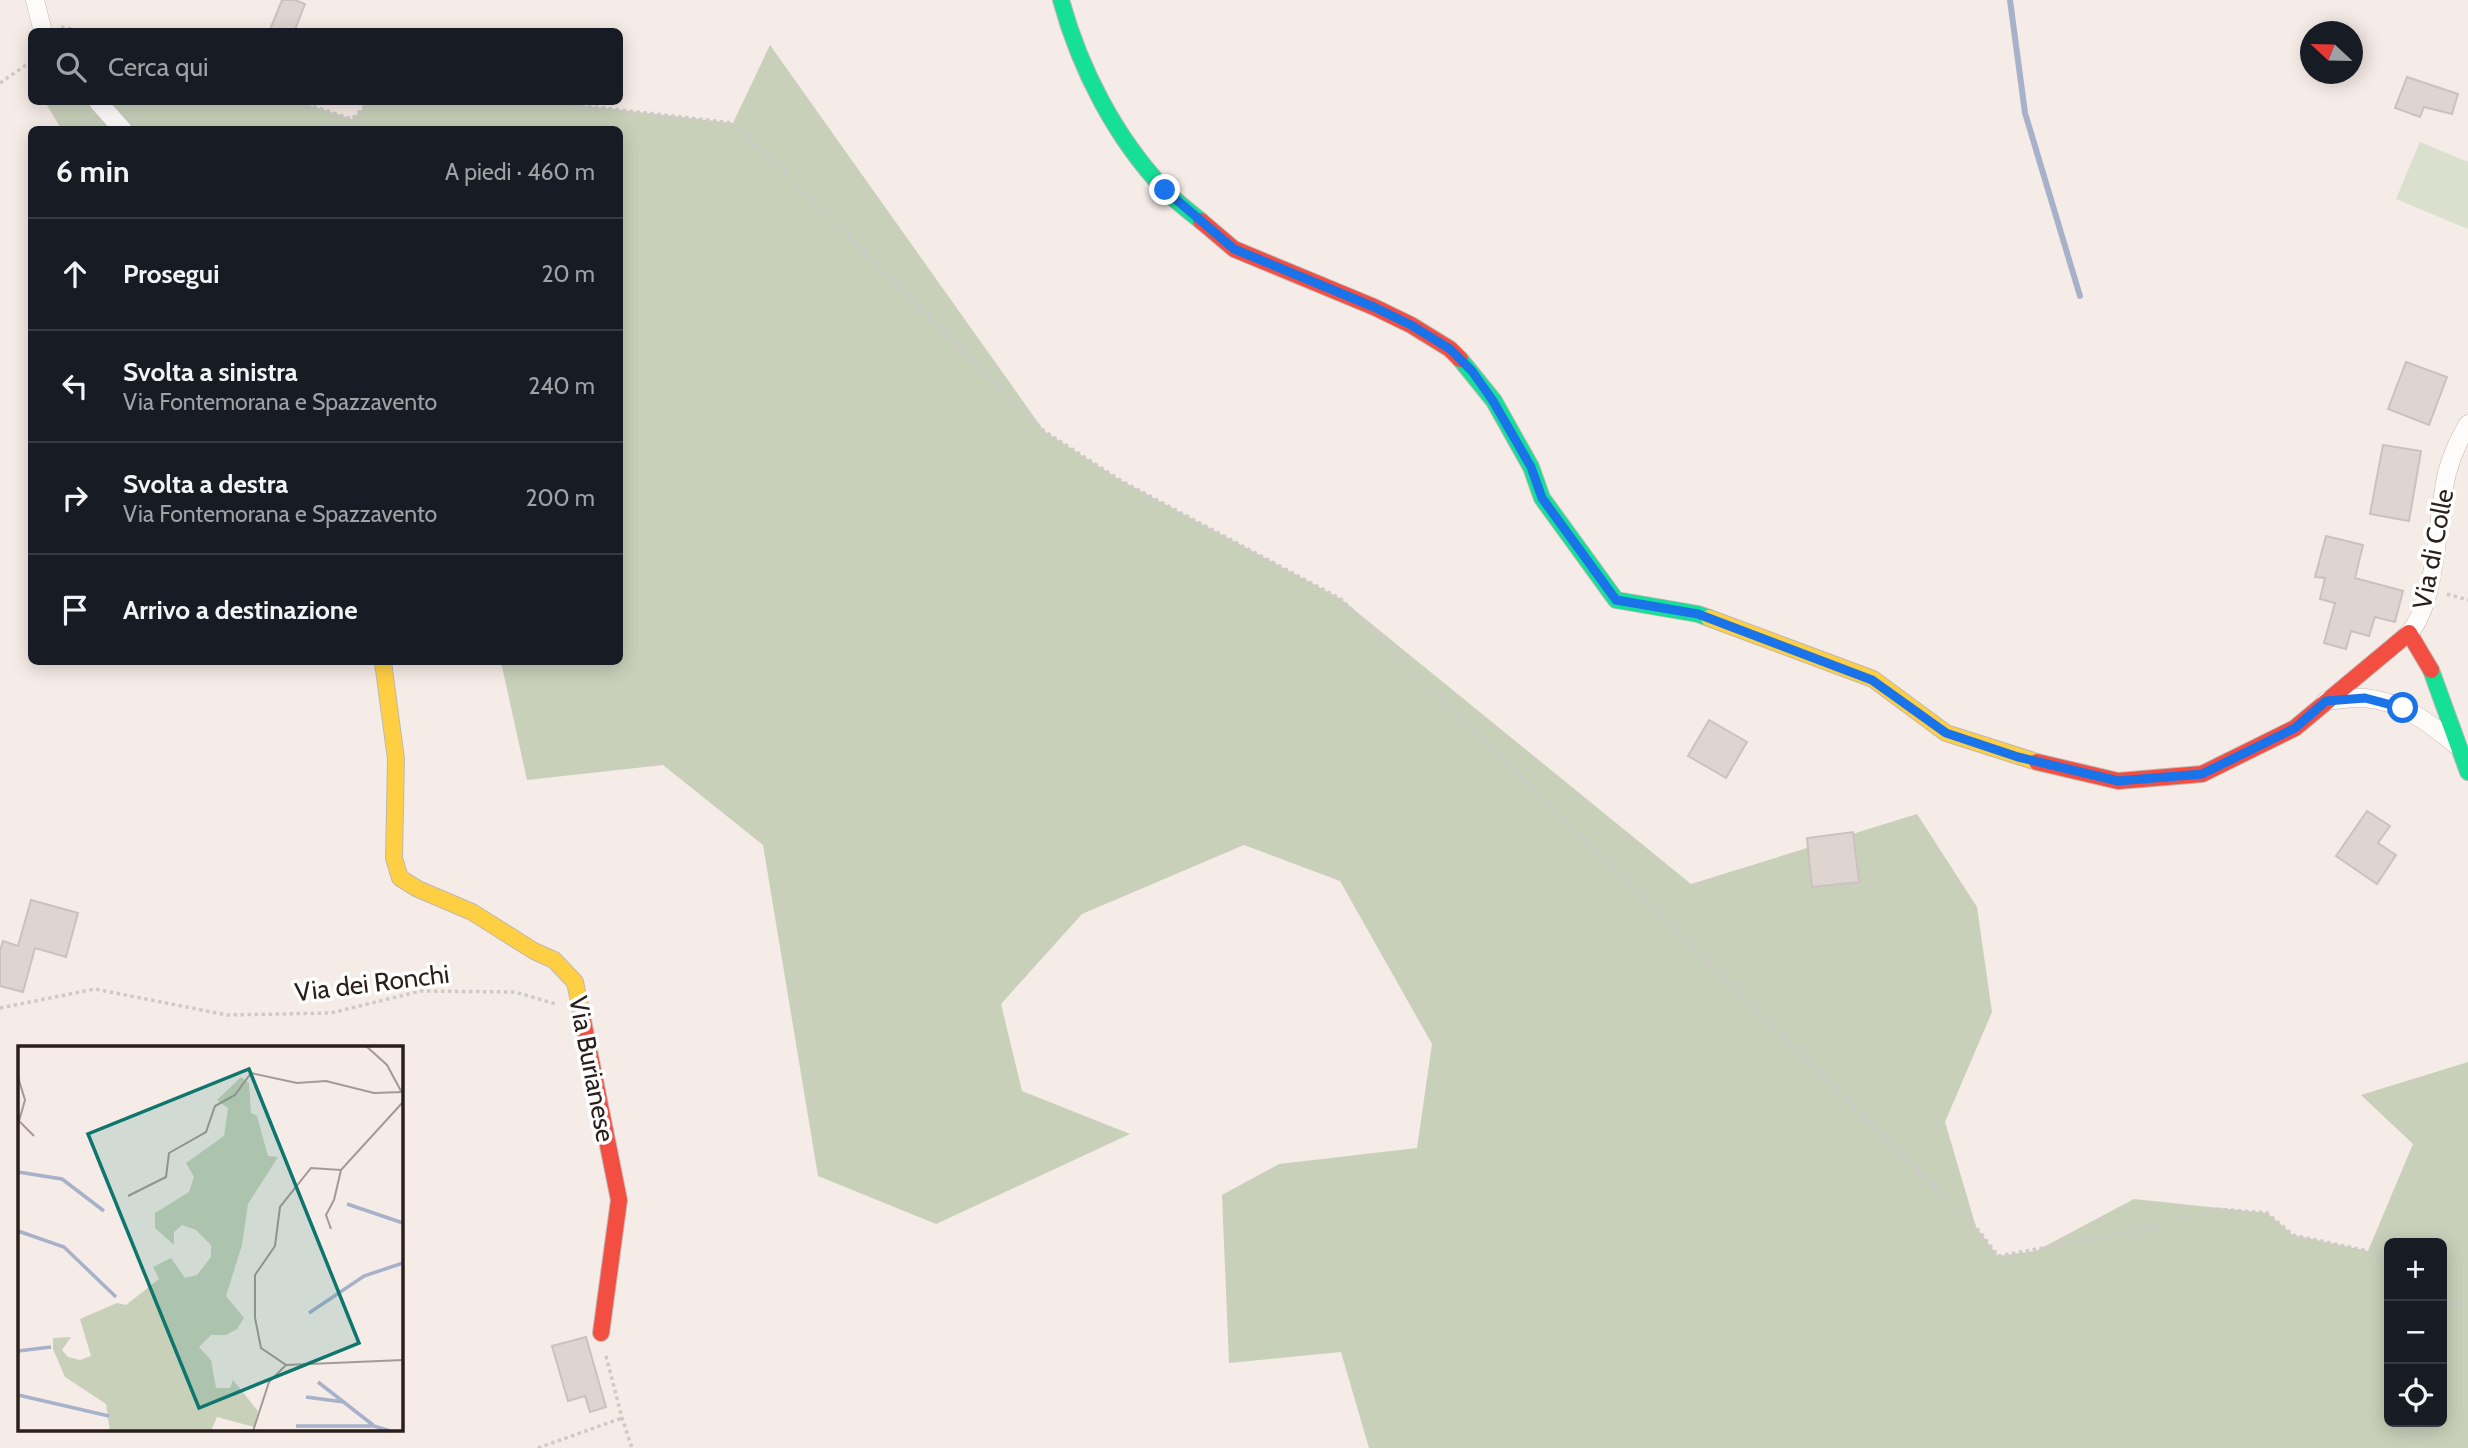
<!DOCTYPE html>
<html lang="it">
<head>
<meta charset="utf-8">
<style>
  body { margin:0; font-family:Cabin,sans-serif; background:#242831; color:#f1f3f6 }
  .controls { position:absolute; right:21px; bottom:21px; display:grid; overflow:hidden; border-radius:10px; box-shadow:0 4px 18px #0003 }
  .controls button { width:63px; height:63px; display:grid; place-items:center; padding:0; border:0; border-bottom:2px solid #363941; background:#171b24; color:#f1f3f6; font:35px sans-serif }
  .compass { position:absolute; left:2300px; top:21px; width:63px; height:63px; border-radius:50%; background:#171b24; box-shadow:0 4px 18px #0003; rotate:292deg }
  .stop { position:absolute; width:21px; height:21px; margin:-16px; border:5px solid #1a73e8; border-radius:50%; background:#fff }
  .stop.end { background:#1a73e8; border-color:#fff; box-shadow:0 2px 7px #0008 }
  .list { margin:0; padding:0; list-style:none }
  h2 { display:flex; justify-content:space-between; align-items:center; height:91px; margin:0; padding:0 28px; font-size:30px }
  h2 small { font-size:23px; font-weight:400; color:#9ea1a6 }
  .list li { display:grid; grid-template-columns:46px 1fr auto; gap:21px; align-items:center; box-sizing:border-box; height:112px; padding:0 28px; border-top:2px solid #363941 }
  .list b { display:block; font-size:26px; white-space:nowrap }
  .list p { margin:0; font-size:23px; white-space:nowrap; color:#9ea1a6 }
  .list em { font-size:23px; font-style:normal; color:#9ea1a6 }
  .icon { flex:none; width:38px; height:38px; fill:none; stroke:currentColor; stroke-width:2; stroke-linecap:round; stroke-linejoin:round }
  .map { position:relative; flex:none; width:2468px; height:1448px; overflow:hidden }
  .search { position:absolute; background:#171b24; box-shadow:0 4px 18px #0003; left:28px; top:28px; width:595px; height:77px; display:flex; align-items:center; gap:18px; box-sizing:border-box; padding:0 24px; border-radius:10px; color:#9ea1a6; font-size:26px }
  .panel { position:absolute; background:#171b24; box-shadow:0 4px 18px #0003; left:28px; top:126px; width:595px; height:539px; border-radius:10px }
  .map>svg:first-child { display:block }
  .green { fill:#dadfce }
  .forest { fill:#c8d0ba; fill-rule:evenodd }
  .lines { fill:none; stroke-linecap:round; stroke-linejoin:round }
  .stream { stroke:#a7b1c9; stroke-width:6 }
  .building { fill:#ded4d0; stroke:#ccc1be; stroke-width:2 }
  .street-casing { stroke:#c1b7b3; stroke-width:19 }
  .fast-casing { stroke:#c1b7b3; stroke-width:18 }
  .slow-casing { stroke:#c1b7b3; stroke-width:18 }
  .jam-casing { stroke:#c1b7b3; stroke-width:18 }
  .path { stroke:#cfcac9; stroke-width:3.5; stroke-dasharray:3.5 3.5; stroke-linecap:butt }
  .street { stroke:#fefcfb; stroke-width:18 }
  .fast { stroke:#16e098; stroke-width:16 }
  .slow { stroke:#ffcf43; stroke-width:16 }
  .jam { stroke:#f24e42; stroke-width:16 }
  .route { stroke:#1a73e8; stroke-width:9 }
  .labels { text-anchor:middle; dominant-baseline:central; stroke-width:7; stroke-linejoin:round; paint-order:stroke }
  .street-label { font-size:26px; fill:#2b1f1b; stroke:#fff }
  .inset-river { fill:none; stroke:#a7b1c9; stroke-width:3.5 }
  .inset-road { fill:none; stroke:#a49995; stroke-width:2 }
  .view { fill:#0f766e; fill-opacity:0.15; stroke:#0f766e; stroke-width:3.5 }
  .inset-edge { fill:none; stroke:#2b1f1b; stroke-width:3.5 }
</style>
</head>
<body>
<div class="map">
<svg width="2468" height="1448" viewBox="0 0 2468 1448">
  <rect width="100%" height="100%" fill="#f5ebe7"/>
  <path class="green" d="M2420 142 2468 162V229L2396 199Z"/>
  <path class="forest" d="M770 45 1044 431 1120 480 1341 599 1691 884 1917 814 1977 907 1992 1012 1945 1122 1976 1227 1998 1256 2036 1251 2134 1199 2267 1213 2293 1235 2368 1251 2413 1144 2361 1095 2468 1062V1448H1369L1341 1352 1229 1363 1222 1195 1279 1164 1417 1148 1432 1044 1340 881 1244 845 1082 914 1001 1004 1022 1091 1130 1134 936 1224 818 1176 763 845 663 765 527 780 501 662H620V130H62L45 102H300L352 119 369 102H553L733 123ZM2389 1243H2442V1422H2389Z"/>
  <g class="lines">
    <path class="stream" d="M2010 0 2025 113 2080 296"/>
  </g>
  <path class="building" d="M282 0H295L305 4 294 32H269Z
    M2407 77 2458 94 2452 114 2424 107 2420 117 2395 108Z
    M2406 362 2447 377 2429 425 2388 409Z
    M2383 445 2421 451 2409 521 2370 514Z
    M2326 536 2363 545 2355 578 2403 591 2395 622 2375 617 2369 636 2351 631 2346 649 2324 643 2335 603 2320 599 2325 578 2315 577Z
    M1709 720 1747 742 1726 778 1688 756Z
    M2367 811 2390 826 2378 843 2396 855 2377 884 2336 856Z
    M1853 832 1859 882 1812 887 1807 838Z
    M31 900 78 913 66 957 35 948 23 992 0 986V951L3 941 18 946Z
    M586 1337 606 1407 590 1412 585 1396 568 1401 552 1346Z"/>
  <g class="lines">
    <defs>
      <path id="street" d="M35 0 43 32
        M98 102 123 130
        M2409 633C2437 603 2437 515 2447 473 2452 455 2459 439 2468 424
        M2326 701C2339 700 2353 697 2365 698 2401 701 2430 723 2456 745"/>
      <path id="fast" d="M1061 0C1080 69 1115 137 1164 189 1175 201 1189 211 1201 221
        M1460 359 1494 401 1531 467 1542 498 1616 600 1698 614 1709 618
        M2431 670 2468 772"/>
      <path id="slow" d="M1709 618 1873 679 1946 733 2037 762
        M383 662 396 759 394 858 400 878 418 889 472 912 534 951 554 960 575 982 583 1021"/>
      <path id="jam" d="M1201 221 1234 249 1374 307 1411 325 1450 349 1460 359
        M2037 762 2118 781 2202 774 2295 728 2409 633 2431 670
        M583 1021 619 1200 601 1333"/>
    </defs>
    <use href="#street" class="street-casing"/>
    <use href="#fast" class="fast-casing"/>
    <use href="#slow" class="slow-casing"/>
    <use href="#jam" class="jam-casing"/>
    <path class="path" d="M61 27 87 32
      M0 83 32 61
      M300 102 352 119 369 102
      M553 102 733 123 1044 431 1120 480 1341 599 1976 1227 1998 1256 2133 1232 2219 1209 2267 1213 2293 1235 2368 1251 2389 1266
      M2447 594 2468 600
      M0 1008 95 989 227 1015 331 1013 421 991 515 992 556 1004
      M2442 1299 2468 1307
      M606 1356 622 1418 632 1448
      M538 1448 622 1418"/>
    <use href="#street" class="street"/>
    <use href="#fast" class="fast"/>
    <use href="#slow" class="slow"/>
    <use href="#jam" class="jam"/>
  </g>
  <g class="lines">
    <path class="route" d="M1165 190 1234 249 1374 307 1411 325 1450 349 1472 371 1493 401 1531 467 1542 498 1616 600 1698 614 1872 680 1946 733 2018 757 2118 781 2202 774 2295 728 2326 701 2365 698 2403 708"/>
  </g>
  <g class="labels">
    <g class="street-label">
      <text transform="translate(2433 549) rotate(-79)">Via di Colle</text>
      <text transform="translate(372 983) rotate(-7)">Via dei Ronchi</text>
      <text transform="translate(592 1069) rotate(79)">Via Burianese</text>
    </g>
  </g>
  <g transform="translate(18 1046)">
    <rect width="385" height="385" fill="#f5ebe7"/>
    <path d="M223 31 231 37 233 67 239 70 250 110 260 111 230 158 224 199 208 250 226 272 219 283 208 289H193L181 301 193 314 198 342H212L215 334 240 365 236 381 199 371 193 385H92L88 358 47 331 35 303V292L53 291 44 304 50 311 62 314 73 310 62 273 99 257 108 259 141 233 135 221 153 212 167 232 179 229 193 211V199L178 184 164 179 156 186V199L137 182V167L171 146 176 131 168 117 206 90 210 62 199 54Z" fill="#c8d0ba"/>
    <path class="inset-river" d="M0 126 44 133 86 165M329 158 385 177M0 185 46 201 98 251M291 267 346 230 385 217M0 305 33 301M300 336 355 379M0 349 91 370M288 351 326 356M278 380H356L372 385"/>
    <path class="inset-road" d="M348 0 369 19 383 45M0 31 7 54 1 75 16 90M110 150 148 131 151 107 188 86 197 60 217 49 233 27 279 37 308 35 356 47 385 46M313 183 308 169 316 154 323 124M268 319 385 314M235 385 251 336 268 319 243 302 237 272V229L257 200 262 161 293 122 323 124 385 56"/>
    <path class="view" d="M231 23 341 297 181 362 70 88Z"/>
    <rect width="385" height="385" class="inset-edge"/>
  </g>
</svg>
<div class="controls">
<button>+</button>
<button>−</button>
<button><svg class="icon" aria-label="locate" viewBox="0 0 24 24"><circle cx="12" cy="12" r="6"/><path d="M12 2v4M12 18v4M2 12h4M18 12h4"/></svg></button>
</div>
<svg class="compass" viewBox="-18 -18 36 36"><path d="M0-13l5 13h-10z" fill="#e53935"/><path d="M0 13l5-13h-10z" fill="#9ea1a6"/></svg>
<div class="stop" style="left:2403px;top:708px"></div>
<div class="stop end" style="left:1165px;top:190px"></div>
<div class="search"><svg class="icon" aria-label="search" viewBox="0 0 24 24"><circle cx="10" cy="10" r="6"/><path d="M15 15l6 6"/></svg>Cerca qui</div>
<section class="panel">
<h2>6 min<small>A piedi · 460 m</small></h2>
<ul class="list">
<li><svg class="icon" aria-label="ahead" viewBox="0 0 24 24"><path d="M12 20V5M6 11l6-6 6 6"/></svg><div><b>Prosegui</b></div><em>20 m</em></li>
<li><svg class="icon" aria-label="left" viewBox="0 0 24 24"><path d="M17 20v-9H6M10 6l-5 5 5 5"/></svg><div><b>Svolta a sinistra</b><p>Via Fontemorana e Spazzavento</p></div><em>240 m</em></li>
<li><svg class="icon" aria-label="right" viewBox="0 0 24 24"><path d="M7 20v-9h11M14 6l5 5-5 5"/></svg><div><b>Svolta a destra</b><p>Via Fontemorana e Spazzavento</p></div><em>200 m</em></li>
<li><svg class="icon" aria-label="arrive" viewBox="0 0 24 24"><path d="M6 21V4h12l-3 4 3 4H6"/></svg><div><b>Arrivo a destinazione</b></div></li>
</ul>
</section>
</div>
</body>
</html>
